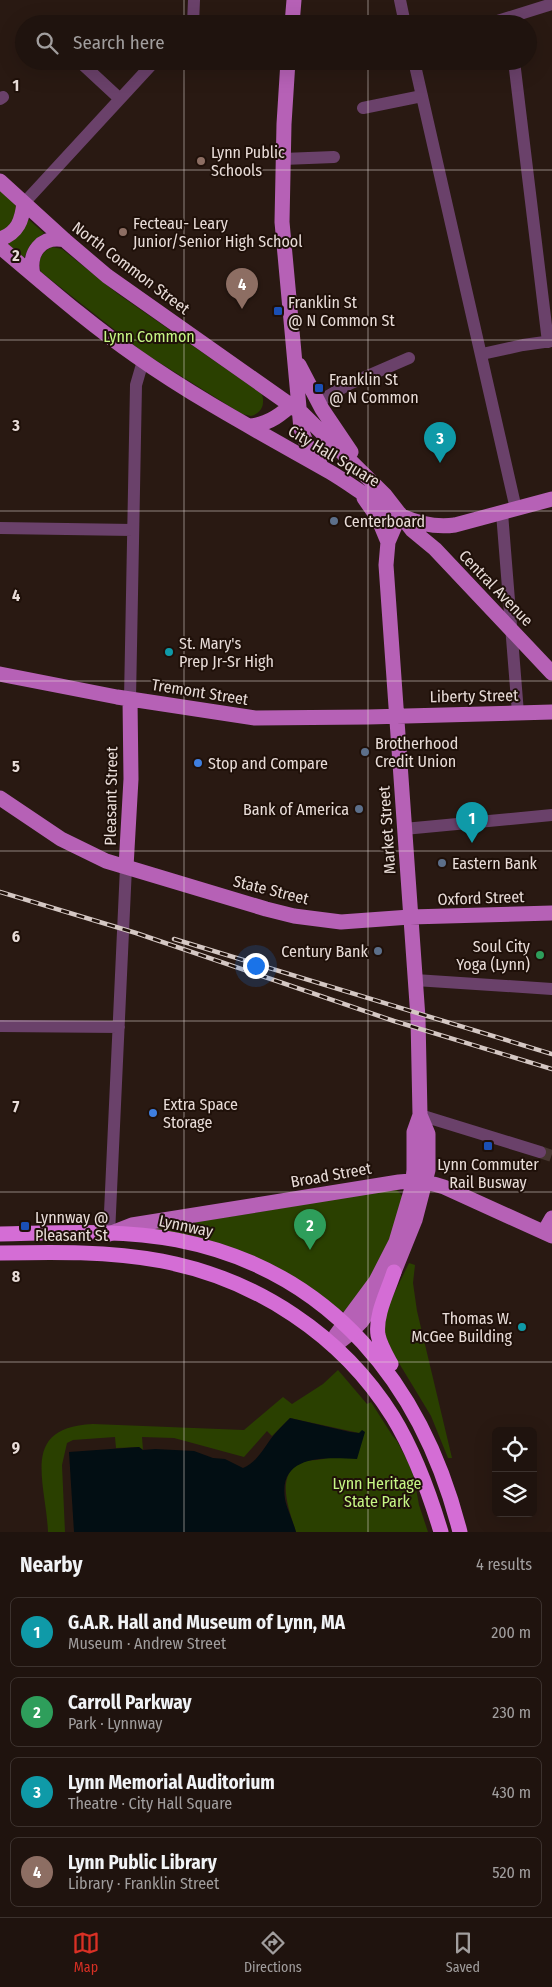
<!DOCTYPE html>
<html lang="en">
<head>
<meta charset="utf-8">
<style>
  body { margin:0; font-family:"Fira Sans Condensed",sans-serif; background:#2c201c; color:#f1f3f6 }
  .controls { position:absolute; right:15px; bottom:15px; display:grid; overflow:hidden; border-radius:8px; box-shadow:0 5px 20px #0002 }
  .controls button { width:45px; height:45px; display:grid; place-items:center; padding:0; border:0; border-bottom:1px solid #3c322e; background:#1f130e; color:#f1f3f6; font:25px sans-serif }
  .you { position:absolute; left:255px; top:965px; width:18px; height:18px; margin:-12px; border:4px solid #fff; border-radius:50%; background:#1a73e8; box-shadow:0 0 0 8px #1a73e833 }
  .badge { display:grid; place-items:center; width:32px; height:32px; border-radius:50%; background:#d93025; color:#fff; font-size:16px; font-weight:700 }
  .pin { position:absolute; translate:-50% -41px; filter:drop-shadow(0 1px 2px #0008) }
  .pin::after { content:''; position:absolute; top:26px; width:18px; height:15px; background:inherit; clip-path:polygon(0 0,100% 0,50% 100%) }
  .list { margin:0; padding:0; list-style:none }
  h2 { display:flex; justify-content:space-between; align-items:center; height:65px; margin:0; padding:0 20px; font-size:21px }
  h2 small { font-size:16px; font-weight:400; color:#a19e9e }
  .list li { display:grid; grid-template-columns:32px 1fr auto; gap:15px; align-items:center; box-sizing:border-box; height:70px; margin:0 10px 10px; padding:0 10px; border:1px solid #3c322e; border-radius:8px }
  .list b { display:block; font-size:19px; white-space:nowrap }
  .list p { margin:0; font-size:16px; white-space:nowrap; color:#a19e9e }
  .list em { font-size:16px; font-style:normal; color:#a19e9e }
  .icon { flex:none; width:28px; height:28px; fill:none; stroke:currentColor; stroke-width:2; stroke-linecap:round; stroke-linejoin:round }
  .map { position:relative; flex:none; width:552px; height:1532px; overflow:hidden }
  .search { position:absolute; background:#1f130e; box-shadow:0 5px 20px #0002; left:15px; right:15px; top:15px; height:55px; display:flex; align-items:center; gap:12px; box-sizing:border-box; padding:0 18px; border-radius:28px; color:#a19e9e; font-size:19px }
  .sheet { height:385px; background:#1f130e }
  nav { display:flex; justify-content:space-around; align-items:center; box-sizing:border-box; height:70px; border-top:1px solid #3c322e; background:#1f130e; font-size:14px; color:#a19e9e }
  nav a { display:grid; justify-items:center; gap:2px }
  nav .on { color:#d93025 }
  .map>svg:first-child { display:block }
  .park { fill:#2a4000 }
  .water { fill:#020e13 }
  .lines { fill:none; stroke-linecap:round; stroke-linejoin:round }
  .minor-tunnel { stroke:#463630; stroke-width:12; stroke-dasharray:12 6; stroke-linecap:butt }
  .minor { stroke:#6a416a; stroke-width:12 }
  .major { stroke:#b661b6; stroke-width:15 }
  .highway { stroke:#d46dd5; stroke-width:15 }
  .rail-casing { stroke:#d4c7c3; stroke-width:4.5 }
  .rail { stroke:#1f1009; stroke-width:2.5; stroke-dasharray:8; stroke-linecap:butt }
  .grid { fill:none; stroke:#e8dcd8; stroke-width:1; stroke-opacity:0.55 }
  .education-dot { fill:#8d6e63; stroke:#1f1009; stroke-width:2 }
  .transit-dot { fill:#1a4fb4; stroke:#1f1009; stroke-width:2 }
  .service-dot { fill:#5c6f8a; stroke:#1f1009; stroke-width:2 }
  .culture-dot { fill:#0f9aa8; stroke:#1f1009; stroke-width:2 }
  .shop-dot { fill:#3f7fe0; stroke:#1f1009; stroke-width:2 }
  .leisure-dot { fill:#2e9e5b; stroke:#1f1009; stroke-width:2 }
  .labels { text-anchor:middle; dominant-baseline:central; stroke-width:4; stroke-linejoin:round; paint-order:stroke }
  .poi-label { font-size:16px; fill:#e8dcd8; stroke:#1f1009; text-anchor:start }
  .street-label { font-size:16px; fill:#e8dcd8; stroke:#1f1009 }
  .park-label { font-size:16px; fill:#c6f785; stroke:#1f1009 }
  .grid-label { font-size:16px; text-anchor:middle; font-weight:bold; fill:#e8dcd8; stroke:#1f1009; stroke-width:4; stroke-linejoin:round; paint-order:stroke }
</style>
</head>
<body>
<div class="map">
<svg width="552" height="1532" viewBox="0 0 552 1532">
  <rect width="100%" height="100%" fill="#291912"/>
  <path class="park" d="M0 189 16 206 17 219 0 233Z
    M28 219 44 233 30 245 24 258 8 244Z
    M52 247 62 249 118 294 262 394C265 404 262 413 251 416L242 414 144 353 41 272C37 261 41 252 52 247Z
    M391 1189 397 1190 403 1197 399 1215 378 1269 344 1312 337 1309 310 1289 135 1230 248 1214Z
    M409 1263 415 1265 413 1283 417 1311 452 1458H448L431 1416 385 1340 384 1314Z
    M338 1370 367 1404 371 1402 392 1435 397 1441 409 1464 414 1477 419 1505 428 1532H296C290 1512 273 1473 303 1462 311 1459 322 1461 329 1457 340 1452 350 1440 359 1433L290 1418 272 1436 267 1431 244 1457 174 1438 142 1437 143 1450 139 1447 116 1448 115 1437 73 1440 67 1443 62 1465 65 1532H48C46 1482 19 1427 93 1424L244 1430 283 1397 292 1404 323 1384Z"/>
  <path class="water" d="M290 1418 350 1432 359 1433 362 1430 365 1432 357 1459C328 1458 278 1453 285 1499 287 1509 293 1521 296 1532H74L69 1452 139 1447 143 1450 155 1449 194 1451 213 1458 225 1459 243 1468C257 1463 264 1447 273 1436 278 1430 284 1424 290 1418Z"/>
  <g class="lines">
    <path class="minor-tunnel" d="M540 1152 552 1156"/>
    <path class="minor" d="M400 0 405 24
      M193 24 194 0
      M488 24 552 4
      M79 61 120 99
      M414 61 516 509
      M514 61 548 342
      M0 99 3 97
      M363 108 422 96
      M283 159 334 157
      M24 203 155 61
      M482 354 523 345 552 341
      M318 402 349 384 409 358
      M502 513 518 713
      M0 528 133 530
      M130 699 136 385 143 361
      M404 829 552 815
      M415 980 552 989
      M0 1026 119 1027
      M420 1115 540 1152
      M109 1234 126 867"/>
    <path class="major" d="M292 24 294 0
      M288 61 284 124 282 222 301 429 309 450 320 463
      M0 181 67 242 107 276 303 414 385 495 412 530 435 549 552 673
      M0 239C18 233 22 220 24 203
      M0 247C44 284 88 323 136 356 197 399 265 435 330 472 369 495 407 532 455 525L552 499
      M33 275C28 253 41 235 65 240
      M299 365 322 409 351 452
      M249 426C269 425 283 413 297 400
      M364 498 378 518 388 542
      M0 674 117 697 255 718 368 717 552 712
      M0 798 61 839 106 861 266 909 294 916 341 922 410 917 552 913
      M126 867 131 779 130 699
      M544 1232 552 1218
      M109 1234 132 1225 399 1182C415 1180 429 1182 444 1187L552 1236
      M336 1335 376 1281 396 1242 412 1188 414 1170V1132L420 1115
      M334 1346 348 1335 361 1322 382 1293 394 1272 415 1220 428 1170V1134L420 1115 418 1018 386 565 388 542 400 514"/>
    <path class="highway" d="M0 1234C59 1233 119 1229 177 1240 332 1270 423 1386 460 1532
      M0 1253C54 1252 108 1251 162 1261 256 1279 342 1335 393 1417 415 1453 429 1492 441 1532
      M391 1364C386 1355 380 1345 378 1335 375 1315 388 1291 394 1272"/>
    <defs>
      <path id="rail" d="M0 892 136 933 394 1021 552 1069
        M174 939 552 1054"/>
    </defs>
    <use href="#rail" class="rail-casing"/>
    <use href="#rail" class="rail"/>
  </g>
  <path class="grid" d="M184 0V24M368 0V24M184 61V1532M368 61V1532M0 170H552M0 340H552M0 511H552M0 681H552M0 851H552M0 1021H552M0 1192H552M0 1362H552"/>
  <g class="education-dot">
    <circle cx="201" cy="161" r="5"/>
    <circle cx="123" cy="232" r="5"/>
  </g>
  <g class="transit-dot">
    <rect x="273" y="306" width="10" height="10" rx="2.5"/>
    <rect x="314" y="383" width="10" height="10" rx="2.5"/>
    <rect x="483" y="1141" width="10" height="10" rx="2.5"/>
    <rect x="20" y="1221" width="10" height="10" rx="2.5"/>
  </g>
  <g class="service-dot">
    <circle cx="334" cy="521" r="5"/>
    <circle cx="365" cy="752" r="5"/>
    <circle cx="359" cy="809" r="5"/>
    <circle cx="442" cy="863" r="5"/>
    <circle cx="378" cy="951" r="5"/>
  </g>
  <g class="culture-dot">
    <circle cx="169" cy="652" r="5"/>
    <circle cx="522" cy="1327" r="5"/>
  </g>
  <g class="shop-dot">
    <circle cx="198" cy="763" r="5"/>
    <circle cx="153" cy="1113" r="5"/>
  </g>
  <circle class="leisure-dot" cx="540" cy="955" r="5"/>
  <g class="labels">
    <g class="poi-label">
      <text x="211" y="152">Lynn Public<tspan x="211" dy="18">Schools</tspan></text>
      <text x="133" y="223">Fecteau- Leary<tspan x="133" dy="18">Junior/Senior High School</tspan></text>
      <text x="288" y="302">Franklin St<tspan x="288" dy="18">@ N Common St</tspan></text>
      <text x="329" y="379">Franklin St<tspan x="329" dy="18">@ N Common</tspan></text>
      <text x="344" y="521">Centerboard</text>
      <text x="179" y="643">St. Mary's<tspan x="179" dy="18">Prep Jr-Sr High</tspan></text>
      <text x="375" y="743">Brotherhood<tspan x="375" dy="18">Credit Union</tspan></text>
      <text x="208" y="763">Stop and Compare</text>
      <text x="349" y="809" text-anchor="end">Bank of America</text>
      <text x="452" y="863">Eastern Bank</text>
      <text x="530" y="946" text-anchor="end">Soul City<tspan x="530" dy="18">Yoga (Lynn)</tspan></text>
      <text x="368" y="951" text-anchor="end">Century Bank</text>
      <text x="163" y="1104">Extra Space<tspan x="163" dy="18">Storage</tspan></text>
      <text x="488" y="1164" text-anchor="middle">Lynn Commuter<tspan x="488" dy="18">Rail Busway</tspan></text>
      <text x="35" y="1217">Lynnway @<tspan x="35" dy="18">Pleasant St</tspan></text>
      <text x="512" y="1318" text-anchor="end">Thomas W.<tspan x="512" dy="18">McGee Building</tspan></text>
    </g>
    <g class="street-label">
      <text transform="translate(131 268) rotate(37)">North Common Street</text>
      <text transform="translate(334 456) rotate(31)">City Hall Square</text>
      <text transform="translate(496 588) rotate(46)">Central Avenue</text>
      <text transform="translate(200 692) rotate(9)">Tremont Street</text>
      <text transform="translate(474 696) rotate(-1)">Liberty Street</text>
      <text transform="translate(111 796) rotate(-89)">Pleasant Street</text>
      <text transform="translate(387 830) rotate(-94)">Market Street</text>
      <text transform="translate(271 890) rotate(14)">State Street</text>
      <text transform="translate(481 898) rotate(-2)">Oxford Street</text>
      <text transform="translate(331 1175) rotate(-10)">Broad Street</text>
      <text transform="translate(186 1226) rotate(12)">Lynnway</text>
    </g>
    <g class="park-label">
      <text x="149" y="336">Lynn Common</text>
      <text x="377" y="1483">Lynn Heritage<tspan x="377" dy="18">State Park</tspan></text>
    </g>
  </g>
  <g class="grid-label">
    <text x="16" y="91">1</text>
    <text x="16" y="261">2</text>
    <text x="16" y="431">3</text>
    <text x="16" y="601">4</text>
    <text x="16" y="772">5</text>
    <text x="16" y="942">6</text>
    <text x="16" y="1112">7</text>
    <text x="16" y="1282">8</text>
    <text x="16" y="1453">9</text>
  </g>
</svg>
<div class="controls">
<button><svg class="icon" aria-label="locate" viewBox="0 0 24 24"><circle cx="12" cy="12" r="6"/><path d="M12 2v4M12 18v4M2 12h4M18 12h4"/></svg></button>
<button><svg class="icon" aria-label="layers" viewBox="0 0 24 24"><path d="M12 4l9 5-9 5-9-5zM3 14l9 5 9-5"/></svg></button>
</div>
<div class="you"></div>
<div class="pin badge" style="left:472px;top:843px;background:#0f9aa8">1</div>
<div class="pin badge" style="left:310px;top:1250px;background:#2e9e5b">2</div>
<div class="pin badge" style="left:440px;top:463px;background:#0f9aa8">3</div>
<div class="pin badge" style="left:242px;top:309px;background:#8d6e63">4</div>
<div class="search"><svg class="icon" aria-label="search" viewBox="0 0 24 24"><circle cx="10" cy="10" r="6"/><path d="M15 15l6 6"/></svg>Search here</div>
</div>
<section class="sheet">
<h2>Nearby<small>4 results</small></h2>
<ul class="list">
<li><span class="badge" style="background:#0f9aa8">1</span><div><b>G.A.R. Hall and Museum of Lynn, MA</b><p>Museum · Andrew Street</p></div><em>200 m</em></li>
<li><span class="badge" style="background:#2e9e5b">2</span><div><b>Carroll Parkway</b><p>Park · Lynnway</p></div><em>230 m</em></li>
<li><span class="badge" style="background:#0f9aa8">3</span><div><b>Lynn Memorial Auditorium</b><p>Theatre · City Hall Square</p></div><em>430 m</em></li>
<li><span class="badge" style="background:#8d6e63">4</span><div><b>Lynn Public Library</b><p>Library · Franklin Street</p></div><em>520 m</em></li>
</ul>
</section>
<nav>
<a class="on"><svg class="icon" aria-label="map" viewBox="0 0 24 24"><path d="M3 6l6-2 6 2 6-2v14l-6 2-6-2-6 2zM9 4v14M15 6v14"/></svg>Map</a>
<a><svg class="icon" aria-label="directions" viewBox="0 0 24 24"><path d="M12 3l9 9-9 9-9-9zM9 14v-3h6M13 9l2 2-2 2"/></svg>Directions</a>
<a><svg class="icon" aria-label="saved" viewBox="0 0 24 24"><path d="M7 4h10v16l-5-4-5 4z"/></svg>Saved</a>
</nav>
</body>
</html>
